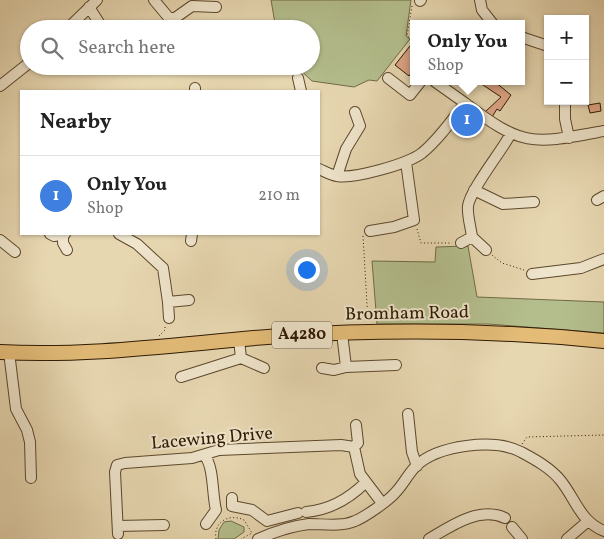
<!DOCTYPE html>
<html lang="en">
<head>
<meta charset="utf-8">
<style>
  body { margin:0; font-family:Vollkorn,serif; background:#f6f6f6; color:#222 }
  .controls { position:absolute; right:15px; top:15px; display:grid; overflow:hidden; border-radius:0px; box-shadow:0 1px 4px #0004 }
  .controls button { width:45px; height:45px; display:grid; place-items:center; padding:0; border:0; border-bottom:1px solid #e0e0e0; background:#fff; color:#222; font:25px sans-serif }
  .you { position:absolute; left:306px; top:269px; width:18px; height:18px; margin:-12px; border:4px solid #fff; border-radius:50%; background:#1a73e8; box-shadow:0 0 0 8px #1a73e833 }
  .badge { display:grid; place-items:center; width:32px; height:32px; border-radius:50%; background:#8f2418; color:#fff; font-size:16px; font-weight:700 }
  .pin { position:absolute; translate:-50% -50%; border:2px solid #fff; box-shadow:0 1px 5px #0006 }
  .popup { position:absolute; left:410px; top:20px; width:115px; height:65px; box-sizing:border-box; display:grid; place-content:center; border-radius:0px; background:#fff; filter:drop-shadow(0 1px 4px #0005); font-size:16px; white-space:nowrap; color:#767676 }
  .popup b { font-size:19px; color:#222 }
  .popup::after { content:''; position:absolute; left:50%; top:100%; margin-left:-10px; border:10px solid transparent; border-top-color:#fff }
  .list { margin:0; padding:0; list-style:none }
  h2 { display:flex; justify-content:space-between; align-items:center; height:65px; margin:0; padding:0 20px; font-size:21px }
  h2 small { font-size:16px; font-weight:400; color:#767676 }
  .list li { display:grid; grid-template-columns:32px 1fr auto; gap:15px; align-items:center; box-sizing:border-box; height:80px; padding:0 20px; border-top:1px solid #e0e0e0 }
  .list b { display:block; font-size:19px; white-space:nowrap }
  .list p { margin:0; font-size:16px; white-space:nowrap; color:#767676 }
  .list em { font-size:16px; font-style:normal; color:#767676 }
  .icon { flex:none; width:28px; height:28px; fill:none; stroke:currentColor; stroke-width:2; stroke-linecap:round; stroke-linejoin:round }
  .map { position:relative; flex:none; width:604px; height:539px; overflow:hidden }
  .search { position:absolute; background:#fff; box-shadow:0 1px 4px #0004; left:20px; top:20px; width:300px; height:55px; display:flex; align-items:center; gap:12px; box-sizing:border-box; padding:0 18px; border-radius:28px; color:#767676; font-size:19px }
  .panel { position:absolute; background:#fff; box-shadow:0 1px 4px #0004; left:20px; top:90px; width:300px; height:145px; border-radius:0px }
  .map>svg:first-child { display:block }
  .green { fill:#b4be8d; stroke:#706b46 }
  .building { fill:#dea586; stroke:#2d1800 }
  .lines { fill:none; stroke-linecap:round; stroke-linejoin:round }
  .minor-casing { stroke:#5c482c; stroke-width:12 }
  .major-casing { stroke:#2d1800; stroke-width:16 }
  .path { stroke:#2d1800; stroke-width:1; stroke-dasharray:1 2.5; stroke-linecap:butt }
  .minor { stroke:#efe5cc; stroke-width:10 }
  .major { stroke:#e4bc78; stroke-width:14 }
  .labels { text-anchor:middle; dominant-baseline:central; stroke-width:4; stroke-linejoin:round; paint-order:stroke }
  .shield { fill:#efe5cc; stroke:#67563d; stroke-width:1 }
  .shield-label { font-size:16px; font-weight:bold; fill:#2d1800 }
  .street-label { font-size:18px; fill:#2d1800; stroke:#efe5cc }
</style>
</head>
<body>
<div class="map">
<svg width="604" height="539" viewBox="0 0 604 539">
  <rect width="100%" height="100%" fill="#e7d7b1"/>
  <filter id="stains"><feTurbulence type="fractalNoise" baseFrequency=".004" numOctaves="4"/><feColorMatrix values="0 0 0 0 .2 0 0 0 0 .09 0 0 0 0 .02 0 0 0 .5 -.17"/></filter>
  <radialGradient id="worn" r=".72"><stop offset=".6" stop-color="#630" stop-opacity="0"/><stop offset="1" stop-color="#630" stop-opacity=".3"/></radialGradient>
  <path class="green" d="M271 0H411L406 36 410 39 377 81 369 80 354 87 312 81 296 66H311V29H276Z
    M468 246 477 297 604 302V333L488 324H377L372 261 435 262 436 247Z
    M231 521 244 527V532L234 539H218L219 530 224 522Z"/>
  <path class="building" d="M410 46 413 48V70L409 76 395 65Z
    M477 81H494L511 95 500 111 497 109 492 117 485 112 501 97Z
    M600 103 601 111 590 113 588 105Z"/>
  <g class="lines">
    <defs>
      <path id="minor" d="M154 0 169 18H175L192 6 216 7
        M480 0 482 10 493 24
        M420 1 421 0
        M89 7 103 29
        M67 29 97 0
        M521 37 548 46
        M298 78 301 91
        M388 78 410 95 421 81
        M434 81 465 103
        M0 86 29 63
        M195 91V88
        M565 101V119L569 138
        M319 169C324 171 331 175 337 176 354 179 408 164 422 153 439 139 452 120 465 103 524 148 533 144 604 131
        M337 176 346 149 360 126 355 112
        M474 190 503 204 534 202
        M597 200 604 196
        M370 231 394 227 414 220 406 162
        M50 234 54 236 65 234
        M119 234 137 244 163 268 168 302 189 300
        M63 235V243L67 250
        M0 240 15 252
        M191 241 192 234
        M461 243 472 237
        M486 250 472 237C471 228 467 215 468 206 470 190 501 152 510 135
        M532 274 581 268 604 259
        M168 302 169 318
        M342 333 346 367 396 365
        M9 352 16 409 27 430 30 442 31 478
        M241 358 264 368
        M322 368 334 370 346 367
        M181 377 241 358 239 340
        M408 414 412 452 417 466
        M354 447 360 474 382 503
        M354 447 358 443 356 425
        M205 456C214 468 212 494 216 510L206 524
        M232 498V506L252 510 267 521 298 513
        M306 512C329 510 350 498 366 482
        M118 526 164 525
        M512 527 522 539
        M118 534 115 472 117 465 125 463 192 458 219 450 341 445 354 447
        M258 539C274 532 292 526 309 524 324 524 341 527 355 521 365 517 388 501 395 493 403 485 408 474 416 466 438 445 494 438 521 452 534 459 551 468 561 481 576 500 580 521 604 531
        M429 539C451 526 479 506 505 518
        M567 539 588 521"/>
      <path id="major" d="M0 352C94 357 186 343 279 336 388 329 496 330 604 341"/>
    </defs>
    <use href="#minor" class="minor-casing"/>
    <use href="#major" class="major-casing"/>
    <path class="path" d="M412 6 407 36 413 40
      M417 229 421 243H452
      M363 236 368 321
      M492 255 502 263 524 270
      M159 336 165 330V325
      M522 444 527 437 604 435
      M216 539C213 522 229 513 244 520L252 533 241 539"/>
    <use href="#minor" class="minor"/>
    <use href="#major" class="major"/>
  </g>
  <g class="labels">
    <rect class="shield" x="272" y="321.5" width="60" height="27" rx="4"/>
    <g class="shield-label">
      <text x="302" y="335">A4280</text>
    </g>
    <g class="street-label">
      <text transform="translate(407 314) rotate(-1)">Bromham Road</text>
      <text transform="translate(212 439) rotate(-5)">Lacewing Drive</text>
    </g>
  </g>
  <rect width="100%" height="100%" filter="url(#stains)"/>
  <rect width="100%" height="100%" fill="url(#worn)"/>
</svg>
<div class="controls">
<button>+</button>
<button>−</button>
</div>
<div class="you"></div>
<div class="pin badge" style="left:467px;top:120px;background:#3f7fe0">1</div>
<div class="popup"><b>Only You</b>Shop</div>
<div class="search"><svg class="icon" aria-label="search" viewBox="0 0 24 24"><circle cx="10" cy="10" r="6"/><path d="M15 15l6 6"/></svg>Search here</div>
<section class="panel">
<h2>Nearby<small></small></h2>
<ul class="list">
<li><span class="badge" style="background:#3f7fe0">1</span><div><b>Only You</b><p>Shop</p></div><em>210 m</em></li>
</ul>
</section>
</div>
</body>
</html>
